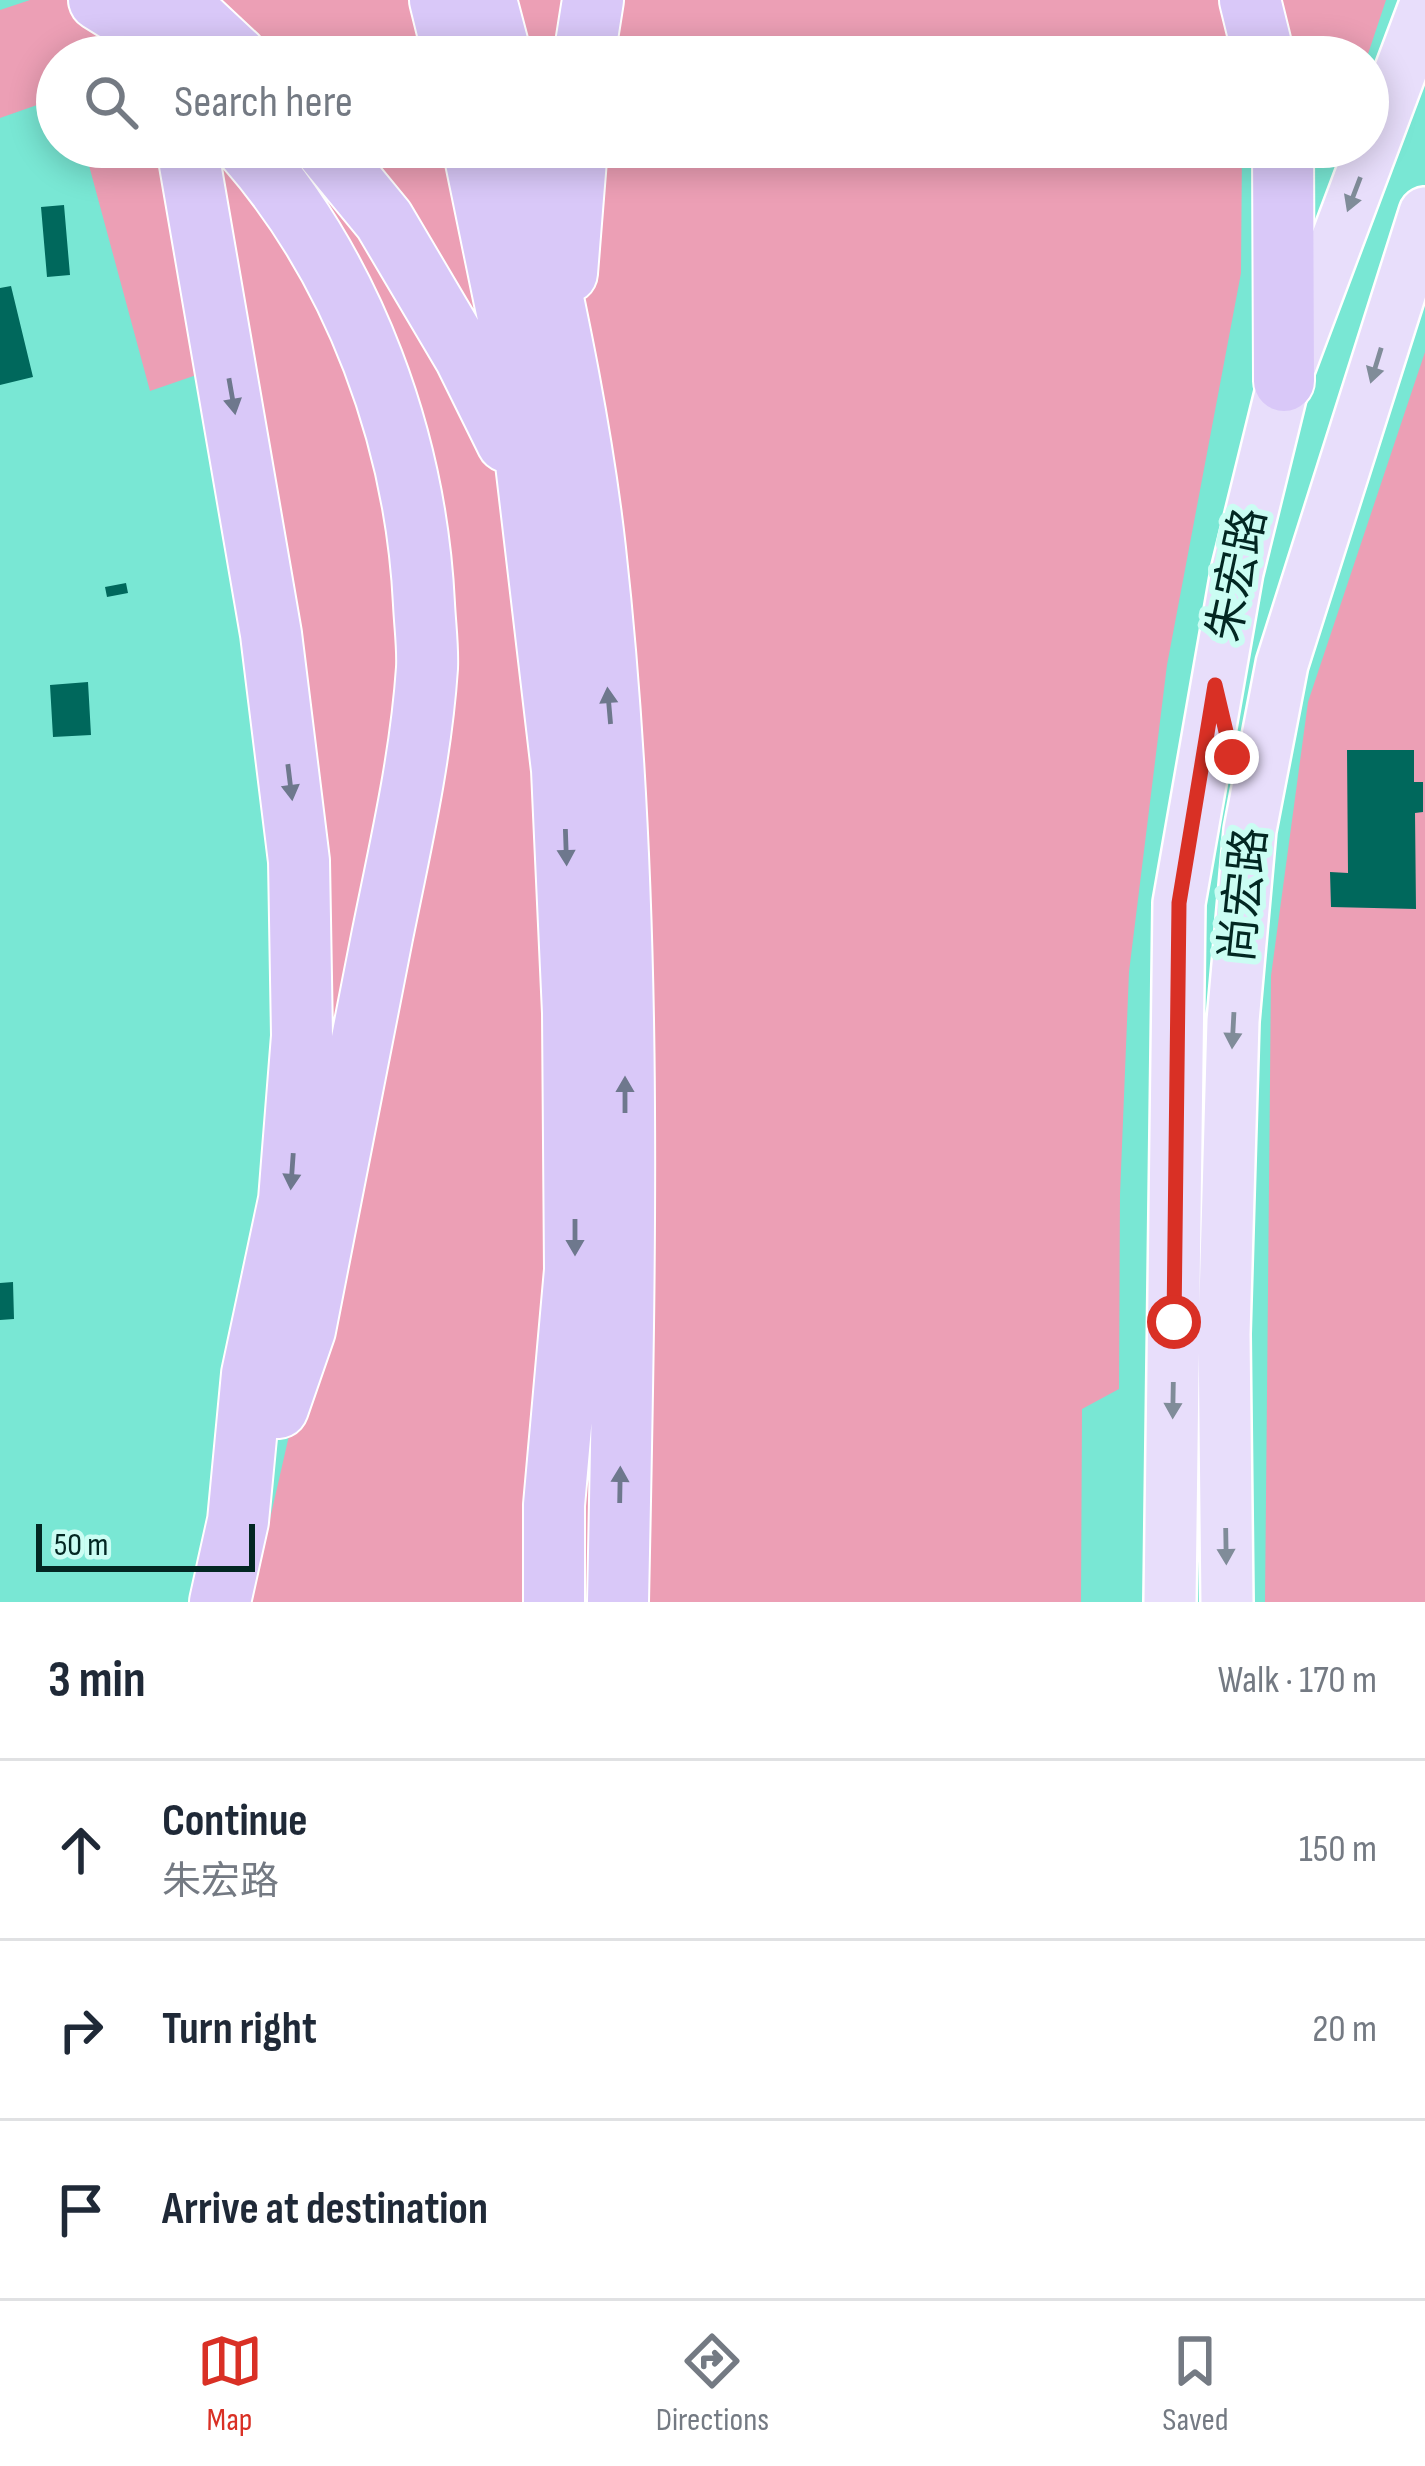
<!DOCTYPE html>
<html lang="en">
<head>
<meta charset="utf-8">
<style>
  body { margin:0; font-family:"Sofia Sans Condensed","Noto Sans SC",sans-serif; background:#f2f2f3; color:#1f2937 }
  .scale { position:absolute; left:36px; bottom:30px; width:219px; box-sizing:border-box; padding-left:12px; border:6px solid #022722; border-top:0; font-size:33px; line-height:42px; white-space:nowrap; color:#022722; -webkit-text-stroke:9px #cbfdf3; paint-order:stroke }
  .stop { position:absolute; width:36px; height:36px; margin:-27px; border:9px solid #d93025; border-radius:50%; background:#fff }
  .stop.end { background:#d93025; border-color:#fff; box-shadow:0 3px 12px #0008 }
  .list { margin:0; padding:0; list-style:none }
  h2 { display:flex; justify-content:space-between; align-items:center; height:156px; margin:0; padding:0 48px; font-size:51px }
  h2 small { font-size:39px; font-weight:400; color:#747a83 }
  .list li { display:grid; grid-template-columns:78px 1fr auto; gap:36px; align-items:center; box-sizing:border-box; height:180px; padding:0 48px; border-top:3px solid #e0e1e3 }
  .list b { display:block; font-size:45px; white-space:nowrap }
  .list p { margin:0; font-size:39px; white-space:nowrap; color:#747a83 }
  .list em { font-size:39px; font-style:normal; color:#747a83 }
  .icon { flex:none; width:66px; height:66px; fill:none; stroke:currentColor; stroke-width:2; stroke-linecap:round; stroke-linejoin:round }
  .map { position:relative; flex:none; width:1425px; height:1602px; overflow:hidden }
  .search { position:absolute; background:#fff; box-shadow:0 6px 30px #0003; left:36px; right:36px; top:36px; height:132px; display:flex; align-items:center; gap:30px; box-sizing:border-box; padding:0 42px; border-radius:66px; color:#747a83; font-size:45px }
  .sheet { height:696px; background:#fff }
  nav { display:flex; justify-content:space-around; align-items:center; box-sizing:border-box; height:168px; border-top:3px solid #e0e1e3; background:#fff; font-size:33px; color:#747a83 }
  nav a { display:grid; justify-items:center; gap:6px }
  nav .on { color:#d93025 }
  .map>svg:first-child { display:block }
  .green { fill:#ec9fb5 }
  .building { fill:#00685c }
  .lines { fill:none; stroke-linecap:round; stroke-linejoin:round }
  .major-casing { stroke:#fff; stroke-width:56 }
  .highway-casing { stroke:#fff; stroke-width:64 }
  .major { stroke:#e8defb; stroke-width:51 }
  .highway { stroke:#d9c8f8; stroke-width:60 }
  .oneway { fill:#808c99 }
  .oneway2 { fill:#6e788d }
  .route { stroke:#d93025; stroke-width:15 }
  .labels { text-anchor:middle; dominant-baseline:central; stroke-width:12; stroke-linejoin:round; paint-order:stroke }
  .street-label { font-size:45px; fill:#022722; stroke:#cbfdf3 }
</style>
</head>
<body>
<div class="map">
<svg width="1425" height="1602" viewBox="0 0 1425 1602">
  <rect width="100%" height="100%" fill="#79e7d4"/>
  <path class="green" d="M30 0H1220L1231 26 1234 57H57V98L0 118V10Z
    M1270 0H1386L1367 57H1289Z
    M84 147H1242L1241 273 1167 665 1129 972 1120 1195 1119 1389 1082 1409 1081 1602H251L314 1326 371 1034 319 1023 240 360 150 391Z
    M1425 352V1602H1265L1271 976 1308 702Z"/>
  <path class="building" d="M64 205 70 275 47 277 41 207Z
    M11 286 33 377 0 385V288Z
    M126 583 128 593 107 597 105 587Z
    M88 682 91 735 53 737 50 685Z
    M1347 750H1414V782H1423V812L1415 813 1416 909 1331 907 1330 872 1348 873Z
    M13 1282 14 1319 0 1320V1283Z"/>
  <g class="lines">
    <defs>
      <path id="major" d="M1170 1602 1179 903 1237 572 1284 381 1425 6
        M1227 1602 1224 1334 1233 1021 1250 830 1282 664 1425 213"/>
      <path id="highway" d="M99 0 128 18 165 57
        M176 0 237 57
        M440 0 454 57
        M486 0 501 57
        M1250 0 1264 57
        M584 57 593 0
        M187 147 271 634 299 861 302 1036 289 1200 252 1374 238 1521 220 1602
        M246 147C355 272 416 440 424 604 425 625 428 647 427 668 421 758 400 848 382 937 356 1068 331 1199 305 1330L278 1408
        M324 147 384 220 465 357 507 442
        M473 147 510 327 562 770 573 1013 575 1270 554 1505V1602
        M521 147C549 280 580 414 595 549 634 899 625 1250 618 1602
        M1283 147 1284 381
        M567 273 577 147"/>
    </defs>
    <use href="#major" class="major-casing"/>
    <use href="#highway" class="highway-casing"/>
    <use href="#major" class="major"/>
    <use href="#highway" class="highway"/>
  </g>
  <defs><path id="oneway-solid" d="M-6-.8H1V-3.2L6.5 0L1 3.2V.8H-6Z" transform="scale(3)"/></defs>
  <g class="oneway">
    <use href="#oneway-solid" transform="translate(1354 194) rotate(111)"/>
    <use href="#oneway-solid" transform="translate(1376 365) rotate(107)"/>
    <use href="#oneway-solid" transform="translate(1233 1030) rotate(93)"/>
    <use href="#oneway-solid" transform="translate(1173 1400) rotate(91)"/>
    <use href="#oneway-solid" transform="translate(1226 1546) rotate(89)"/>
  </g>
  <g class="oneway2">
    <use href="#oneway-solid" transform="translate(232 396) rotate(80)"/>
    <use href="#oneway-solid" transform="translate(609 706) rotate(-95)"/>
    <use href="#oneway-solid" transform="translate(290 782) rotate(83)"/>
    <use href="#oneway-solid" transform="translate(566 847) rotate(88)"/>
    <use href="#oneway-solid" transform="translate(625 1095) rotate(-90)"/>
    <use href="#oneway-solid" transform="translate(292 1171) rotate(94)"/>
    <use href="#oneway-solid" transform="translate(575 1237) rotate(90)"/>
    <use href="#oneway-solid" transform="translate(620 1485) rotate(-89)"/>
  </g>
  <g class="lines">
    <path class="route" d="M1174 1322 1179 903 1215 685 1232 757"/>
  </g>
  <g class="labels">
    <g class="street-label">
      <text transform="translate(1238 575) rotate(-78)">朱宏路</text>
      <text transform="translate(1245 895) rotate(-84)">尚宏路</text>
    </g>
  </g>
</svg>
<div class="scale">50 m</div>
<div class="stop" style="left:1174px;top:1322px"></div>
<div class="stop end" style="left:1232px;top:757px"></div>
<div class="search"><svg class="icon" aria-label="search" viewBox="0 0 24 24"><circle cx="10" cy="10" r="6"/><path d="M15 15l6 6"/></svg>Search here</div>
</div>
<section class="sheet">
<h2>3 min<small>Walk · 170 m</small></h2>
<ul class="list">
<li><svg class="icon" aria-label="ahead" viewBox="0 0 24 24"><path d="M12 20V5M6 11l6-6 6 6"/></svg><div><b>Continue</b><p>朱宏路</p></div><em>150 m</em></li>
<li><svg class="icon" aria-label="right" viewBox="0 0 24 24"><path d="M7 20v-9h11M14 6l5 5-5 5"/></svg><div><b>Turn right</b></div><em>20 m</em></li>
<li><svg class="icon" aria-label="arrive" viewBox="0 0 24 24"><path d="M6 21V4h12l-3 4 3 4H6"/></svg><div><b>Arrive at destination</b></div></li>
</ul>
</section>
<nav>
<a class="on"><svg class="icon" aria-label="map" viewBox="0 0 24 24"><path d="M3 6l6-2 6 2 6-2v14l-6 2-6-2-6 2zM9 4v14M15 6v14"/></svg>Map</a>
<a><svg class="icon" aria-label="directions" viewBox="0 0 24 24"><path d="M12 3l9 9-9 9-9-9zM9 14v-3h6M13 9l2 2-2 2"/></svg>Directions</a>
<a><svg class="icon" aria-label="saved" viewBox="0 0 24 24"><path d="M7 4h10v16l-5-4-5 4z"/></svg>Saved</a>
</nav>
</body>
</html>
